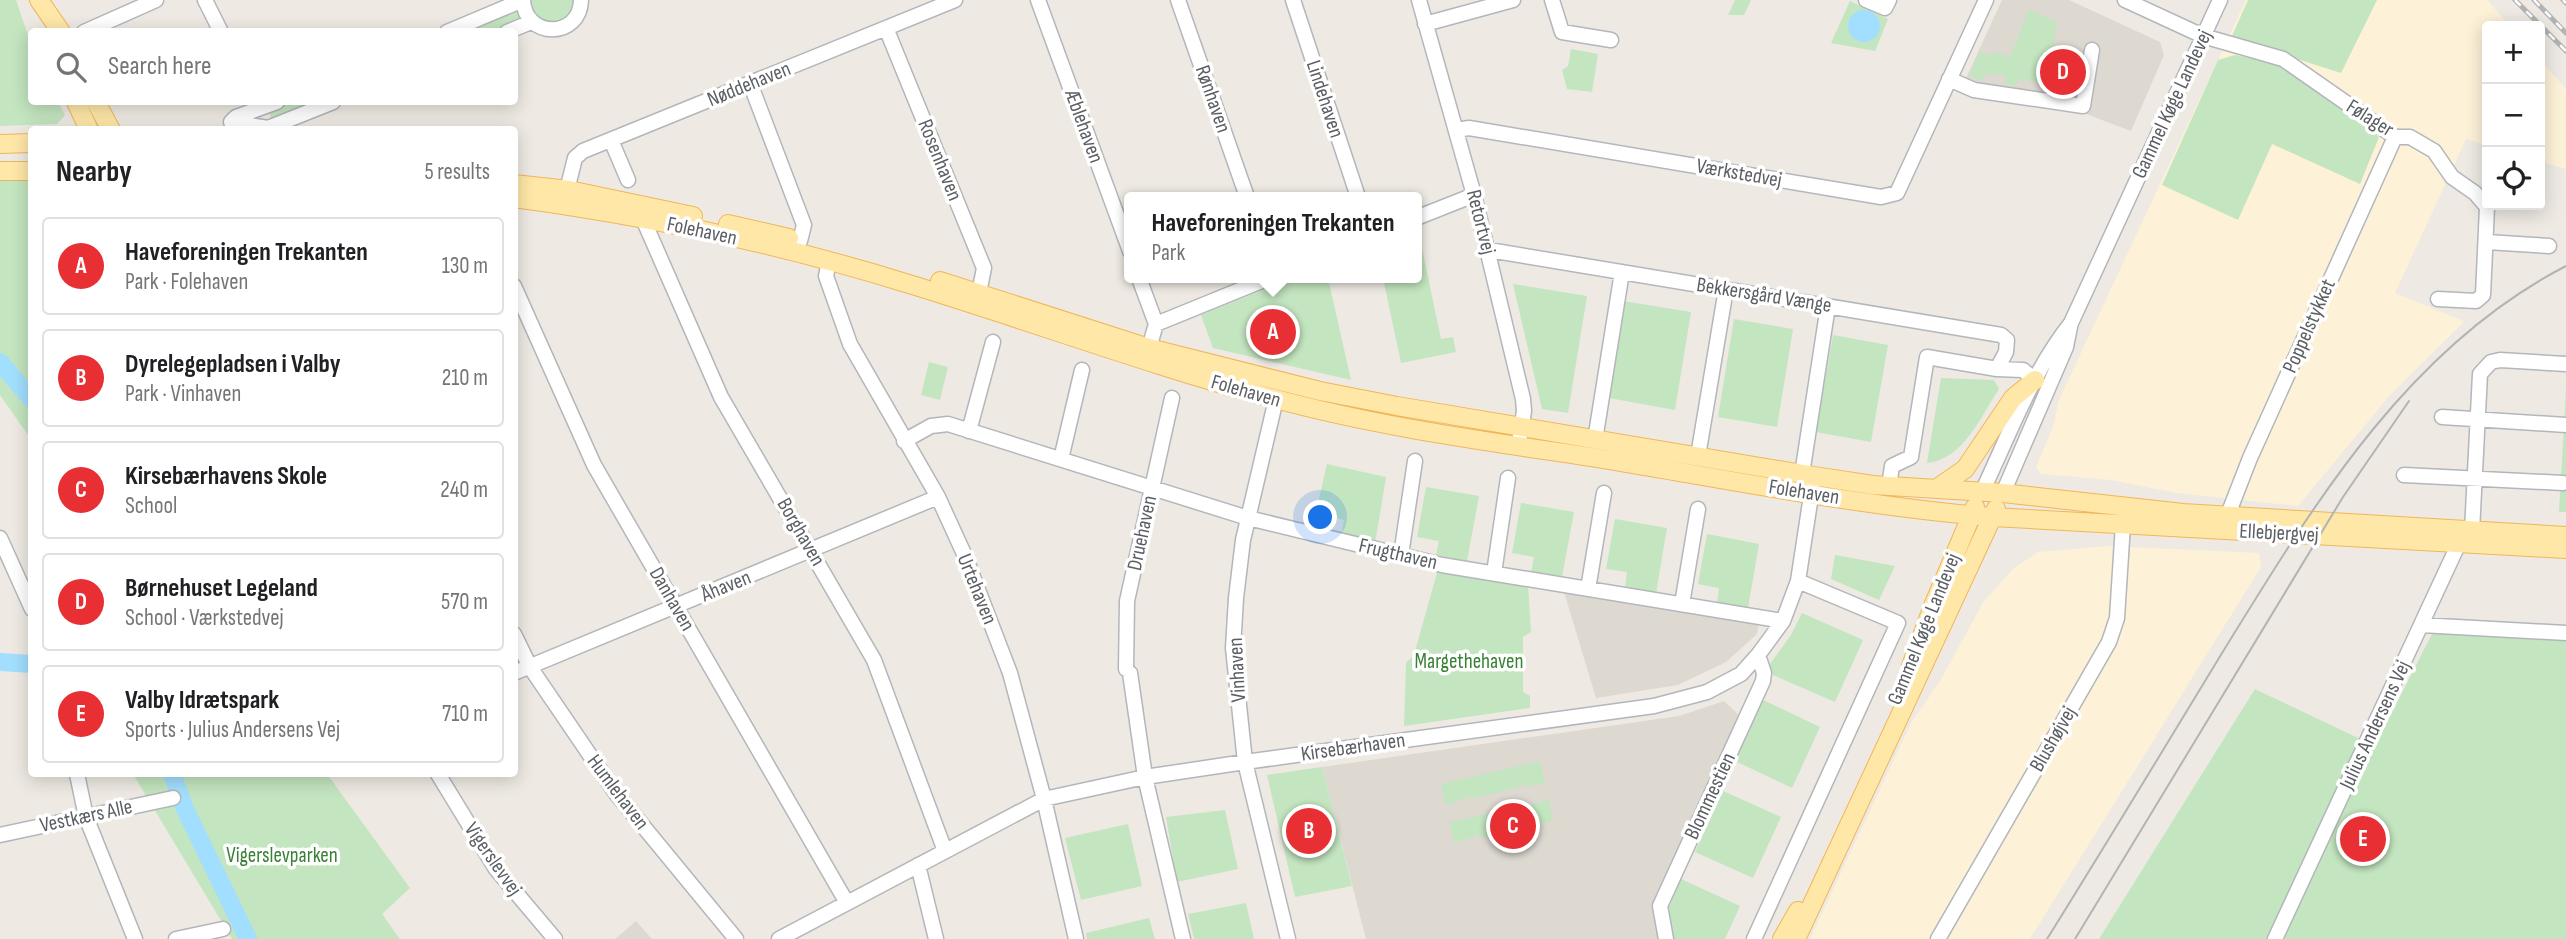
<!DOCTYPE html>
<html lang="en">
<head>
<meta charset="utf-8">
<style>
  body { margin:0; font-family:"Sofia Sans Condensed",sans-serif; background:#f6f6f6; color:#202124 }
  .controls { position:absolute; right:21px; top:21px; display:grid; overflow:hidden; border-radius:7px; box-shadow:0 4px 18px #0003 }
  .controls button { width:63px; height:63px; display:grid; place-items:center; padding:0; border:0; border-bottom:2px solid #e0e0e0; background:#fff; color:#202124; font:35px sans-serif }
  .you { position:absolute; left:1321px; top:518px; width:24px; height:24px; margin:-18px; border:5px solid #fff; border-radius:50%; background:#1a73e8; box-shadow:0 0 0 10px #1a73e833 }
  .badge { display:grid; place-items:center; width:46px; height:46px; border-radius:50%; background:#e72f34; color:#fff; font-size:23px; font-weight:700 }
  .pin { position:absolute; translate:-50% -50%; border:4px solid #fff; box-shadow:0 2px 7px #0006 }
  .popup { position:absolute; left:1124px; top:192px; width:298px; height:91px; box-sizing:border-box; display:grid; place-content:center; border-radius:7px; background:#fff; filter:drop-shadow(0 2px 5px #0005); font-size:23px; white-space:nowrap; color:#757577 }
  .popup b { font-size:26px; color:#202124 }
  .popup::after { content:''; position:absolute; left:50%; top:100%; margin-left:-14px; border:14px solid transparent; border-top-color:#fff }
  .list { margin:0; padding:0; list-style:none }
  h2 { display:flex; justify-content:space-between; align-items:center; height:91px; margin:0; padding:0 28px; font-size:30px }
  h2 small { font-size:23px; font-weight:400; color:#757577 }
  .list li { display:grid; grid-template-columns:46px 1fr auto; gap:21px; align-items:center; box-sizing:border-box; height:98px; margin:0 14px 14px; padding:0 14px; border:2px solid #e0e0e0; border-radius:7px }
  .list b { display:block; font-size:26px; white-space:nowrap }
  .list p { margin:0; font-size:23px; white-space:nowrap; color:#757577 }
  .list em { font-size:23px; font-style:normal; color:#757577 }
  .icon { flex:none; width:38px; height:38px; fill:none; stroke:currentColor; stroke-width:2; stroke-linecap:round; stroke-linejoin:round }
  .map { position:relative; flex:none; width:2566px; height:939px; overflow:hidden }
  .search { position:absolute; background:#fff; box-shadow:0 4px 18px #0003; left:28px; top:28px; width:490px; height:77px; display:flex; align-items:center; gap:18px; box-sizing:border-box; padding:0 24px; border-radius:7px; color:#757577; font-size:26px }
  .panel { position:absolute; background:#fff; box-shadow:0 4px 18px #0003; left:28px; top:126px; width:490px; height:651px; border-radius:7px }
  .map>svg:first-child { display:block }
  .commercial { fill:#fdf1d8 }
  .education { fill:#ddd9d1 }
  .green { fill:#c3e5bf }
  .water { fill:#a2dffe }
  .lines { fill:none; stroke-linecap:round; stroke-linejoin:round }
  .river { stroke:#a2dffe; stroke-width:18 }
  .minor-casing { stroke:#b3b6ba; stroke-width:17 }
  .major-casing { stroke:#f0b65a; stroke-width:20 }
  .minor { stroke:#fff; stroke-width:14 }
  .major { stroke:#fee7a7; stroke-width:18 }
  .tram { stroke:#b2b3b3; stroke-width:2 }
  .rail-casing { stroke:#b2b3b3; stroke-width:5 }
  .rail { stroke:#fff; stroke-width:2.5; stroke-dasharray:8; stroke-linecap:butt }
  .labels { text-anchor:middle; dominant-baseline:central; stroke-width:7; stroke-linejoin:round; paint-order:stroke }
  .street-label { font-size:21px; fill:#5b5f63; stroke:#fff }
  .park-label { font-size:21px; fill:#398134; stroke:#fff }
</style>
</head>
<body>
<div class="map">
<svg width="2566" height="939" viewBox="0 0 2566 939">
  <rect width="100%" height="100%" fill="#eeeae3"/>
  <path class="commercial" d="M2246 0H2487L2510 26H2487V145L2466 139 2395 293 2463 321V323L2390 395 2298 506 2177 493 2111 480 2041 474 2036 467 2053 427 2059 400Z
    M2540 60 2566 89V169L2540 161Z
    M2109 546 2259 553 2261 567 2030 939H1810L1911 723 1940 681 1984 601 2014 568 2038 552Z"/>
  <path class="education" d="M2002 0H2069L2160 42 2164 55 2131 131 2086 114 1978 95 1961 89Z
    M1564 592 1759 623 1757 634 1726 662 1678 685 1596 698Z
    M1724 701 1741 717 1655 901 1660 939H1366L1322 767 1679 716Z
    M636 921 652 939H615Z"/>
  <path class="green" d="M0 0H16L31 44 32 102H58L65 115 57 124 0 126Z
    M528 0H575L572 14 558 25 535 20Z
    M1735 0H1751L1744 15H1728Z
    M2248 0H2377L2341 73 2231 38Z
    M1850 1 1888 19 1875 51 1831 43Z
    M518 8 524 21 498 31 462 32Z
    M2029 10 2057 22 2048 84 2018 79 2016 86 2005 84 2006 76 1986 73 1984 81 1969 76 1980 51 1992 56 1994 51 2010 57Z
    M1571 49 1598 54 1592 92 1567 89 1562 70 1568 66Z
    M2235 55 2281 65 2379 137 2360 184 2272 144 2238 220 2162 185 2218 60Z
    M290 102H325L273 122 268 110Z
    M0 177 31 178V444L28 435 0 395Z
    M1421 244 1441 339 1453 337 1456 352 1401 363 1383 278H1416L1417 245Z
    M1293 278H1328L1351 380 1213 348 1201 315Z
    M1513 284 1587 296 1568 413 1542 409Z
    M1623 301 1691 312 1675 410 1609 398Z
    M1734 319 1793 329 1777 427 1718 417Z
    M1833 335 1888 345 1871 442 1816 432Z
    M929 362 948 367 940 400 921 395Z
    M1941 378 1994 380 1999 389C1981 416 1963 460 1927 463Z
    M2566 390V512H2559Z
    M1327 464 1386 477 1375 544 1341 536 1344 520 1316 512Z
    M1426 487 1479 496 1467 561 1436 555 1439 541 1417 537Z
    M1521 503 1574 512 1562 577 1531 572 1534 557 1512 553Z
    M1615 519 1667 528 1656 593 1625 588 1627 572 1606 569Z
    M1707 534 1759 544 1748 608 1717 603 1719 588 1698 584Z
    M1835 555 1895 566 1879 600 1831 579Z
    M1438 569 1528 585 1531 632 1523 637V692L1530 696V708L1404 726 1406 663 1414 655Z
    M1802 613 1863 640 1835 702 1773 675 1770 664 1791 635Z
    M2439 620 2566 627V939H2099L2255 689 2375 746Z
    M1763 700 1820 727 1792 788 1735 761Z
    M1540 761 1545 783 1526 787 1523 784 1516 788 1471 799 1469 797 1445 805 1441 784Z
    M1322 767 1352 886 1295 897 1267 775Z
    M133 774H327L410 888 382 914 400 939H232Z
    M1723 791 1781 817 1753 878 1695 852Z
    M1549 800 1553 821 1534 825 1532 823 1524 828 1479 838 1478 835 1454 843 1450 822Z
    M1225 810 1238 869 1177 882 1166 817Z
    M1128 824 1142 886 1081 900 1065 838Z
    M1681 879 1740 906 1725 939H1674L1667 912Z
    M1246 903 1254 939H1194L1188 914Z
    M1149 918 1155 939H1087L1086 933Z"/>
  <path class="water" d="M1848 26a16 16 0 1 1 32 0a16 16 0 1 1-32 0Z"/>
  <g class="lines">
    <path class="river" d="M0 362 32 400
      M0 662 32 664
      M172 774 185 809 248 939"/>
    <defs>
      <path id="minor" d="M205 0 221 32
        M523 0C525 39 580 39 581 0
        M1038 0 1130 251
        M1178 0 1247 197
        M1293 0 1358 197
        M1419 0 1474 195 1523 399 1524 411 1520 436
        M1552 0 1562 32 1611 40
        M1866 0 1885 8 1889 0
        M2125 0 2203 36 2283 59 2395 137H2410L2434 151 2452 177 2475 193 2487 207 2483 295 2476 301 2438 299
        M1425 24 1513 0
        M886 28 984 268 979 293
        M84 32 156 0
        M447 32 523 0
        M507 32 531 22
        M1949 79 1974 90 2083 106 2092 50
        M750 83 804 225 800 241
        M231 122 268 128 333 102
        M231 122 236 117 277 102
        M1456 130 1469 128 1881 197 1897 193 1986 0
        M611 140 628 180
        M567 190 575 158 583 151 955 0
        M1416 218 1474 195
        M643 219 721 397 874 660 945 851
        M2487 242 2549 246
        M1489 250 2001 335 2007 340 2006 352 1997 369
        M829 261 826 276 850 344 938 497 965 556 1010 673 1044 799 1076 939
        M1139 278 1156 324
        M514 286 594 465 847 903
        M1149 348 1156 324 1269 278
        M1276 399 1243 540 1236 598 1233 648 1245 762 1288 939
        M2442 417 2566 425
        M969 431 993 342
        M1595 440 1622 272
        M904 441 931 426 948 424 1248 518 1442 565 1783 621
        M1698 456 1726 289
        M1061 459 1082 370
        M1802 474 1828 306
        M2404 475 2563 483
        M1889 486 1892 466 1911 457 1927 357 1997 369 2023 370 2035 380
        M1982 492C2009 435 2032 372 2071 323L2220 0
        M2003 493 2066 347 2070 327
        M2227 517 2250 458 2395 137
        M2472 531 2480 374 2491 362 2500 360 2566 364
        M0 538 32 609
        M1401 555 1415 461
        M1494 573 1508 478
        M1588 589 1604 493
        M1682 604 1698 509
        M2421 625 2566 633
        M514 634 530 667 615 792 736 939
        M1126 669 1127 601 1172 398
        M514 673 938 497
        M1130 673 1145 777 1183 939
        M77 774 86 817 135 939
        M438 774 496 869 555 939
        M0 835 173 798
        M918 865 936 939
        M176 939 223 929
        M779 939 1044 799 1145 777 1245 762 1654 706 1707 692 1741 674 1758 655 1783 621 1798 581 1814 476
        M1666 939 1660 906 1763 681 1764 673 1758 655
        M1754 939 1898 623 1798 581
        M1938 939 2109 642 2117 618 2123 524
        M2275 939 2459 543"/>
      <path id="major" d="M39 0 61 32
        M76 102 89 130
        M96 102 111 130
        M0 144 32 143
        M0 171H32
        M514 184 569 190 693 216
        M514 198C648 216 780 244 909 284 1030 321 1149 365 1272 398 1385 429 1501 443 1616 461 1741 482 1866 507 1993 517L2566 549
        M728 224 789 238
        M940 281 1149 348 1320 391 1397 406 1814 476 1873 485 2003 493 2183 513 2566 536
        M1936 489 1965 469 2013 398 2035 380
        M1911 666 1933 606 1975 507
        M1782 939 1798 911
        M1796 939 1996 509"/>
    </defs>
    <use href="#minor" class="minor-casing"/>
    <use href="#major" class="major-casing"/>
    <use href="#minor" class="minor"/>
    <use href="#major" class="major"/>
    <path class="tram" d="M2047 939C2105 846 2162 752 2219 658 2311 509 2405 349 2566 266
      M2075 939 2343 497 2409 401"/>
    <defs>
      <path id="rail" d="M2515 0 2566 51
        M2534 0 2566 33
        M2563 0 2566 3"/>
    </defs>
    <use href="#rail" class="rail-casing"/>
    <use href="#rail" class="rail"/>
  </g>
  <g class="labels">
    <g class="street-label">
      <text transform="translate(749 84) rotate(-22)">Nøddehaven</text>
      <text transform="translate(1213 99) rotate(71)">Rønhaven</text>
      <text transform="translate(1325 99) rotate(72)">Lindehaven</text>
      <text transform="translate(2172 104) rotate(-65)">Gammel Køge Landevej</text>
      <text transform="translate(2370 118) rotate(32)">Følager</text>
      <text transform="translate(1084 126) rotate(70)">Æblehaven</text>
      <text transform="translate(940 160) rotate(68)">Rosenhaven</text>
      <text transform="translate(1739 173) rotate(10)">Værkstedvej</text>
      <text transform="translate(1481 222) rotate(76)">Retortvej</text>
      <text transform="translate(702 231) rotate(12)">Folehaven</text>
      <text transform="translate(1764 295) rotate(9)">Bekkersgård Vænge</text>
      <text transform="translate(2309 326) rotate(-66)">Poppelstykket</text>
      <text transform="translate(1246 391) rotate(16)">Folehaven</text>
      <text transform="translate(1804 492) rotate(9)">Folehaven</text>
      <text transform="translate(801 532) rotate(60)">Borghaven</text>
      <text transform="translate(1142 533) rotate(-78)">Druehaven</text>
      <text transform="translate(2279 533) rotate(3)">Ellebjergvej</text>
      <text transform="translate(1398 554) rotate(13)">Frugthaven</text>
      <text transform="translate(726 586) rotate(-22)">Åhaven</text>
      <text transform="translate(977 589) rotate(68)">Urtehaven</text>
      <text transform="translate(672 599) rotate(60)">Danhaven</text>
      <text transform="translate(1924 629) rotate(-68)">Gammel Køge Landevej</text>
      <text transform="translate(1237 670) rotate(-93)">Vinhaven</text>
      <text transform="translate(2375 725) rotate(-65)">Julius Andersens Vej</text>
      <text transform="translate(2053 739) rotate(-60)">Blushøjvej</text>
      <text transform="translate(1353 747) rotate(-8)">Kirsebærhaven</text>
      <text transform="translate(618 792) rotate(53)">Humlehaven</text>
      <text transform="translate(1710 796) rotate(-65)">Blommestien</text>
      <text transform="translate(86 816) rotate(-12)">Vestkærs Alle</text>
      <text transform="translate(493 859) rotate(55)">Vigerslevvej</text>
    </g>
    <g class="park-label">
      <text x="1469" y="661">Margethehaven</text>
      <text x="282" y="855">Vigerslevparken</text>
    </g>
  </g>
</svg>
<div class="controls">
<button>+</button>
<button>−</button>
<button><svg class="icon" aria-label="locate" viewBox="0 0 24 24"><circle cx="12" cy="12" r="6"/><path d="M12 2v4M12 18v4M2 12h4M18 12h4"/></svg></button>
</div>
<div class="you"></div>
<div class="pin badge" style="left:1273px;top:332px">A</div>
<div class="popup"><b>Haveforeningen Trekanten</b>Park</div>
<div class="pin badge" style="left:1309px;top:831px">B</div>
<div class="pin badge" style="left:1513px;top:826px">C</div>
<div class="pin badge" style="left:2063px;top:72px">D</div>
<div class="pin badge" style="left:2363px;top:839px">E</div>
<div class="search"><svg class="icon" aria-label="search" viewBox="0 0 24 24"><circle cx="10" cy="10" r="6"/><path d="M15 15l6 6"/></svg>Search here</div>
<section class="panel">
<h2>Nearby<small>5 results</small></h2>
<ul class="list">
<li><span class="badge">A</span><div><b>Haveforeningen Trekanten</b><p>Park · Folehaven</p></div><em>130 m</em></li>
<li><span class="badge">B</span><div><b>Dyrelegepladsen i Valby</b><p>Park · Vinhaven</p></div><em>210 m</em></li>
<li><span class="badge">C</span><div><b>Kirsebærhavens Skole</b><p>School</p></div><em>240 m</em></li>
<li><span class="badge">D</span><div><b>Børnehuset Legeland</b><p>School · Værkstedvej</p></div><em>570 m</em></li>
<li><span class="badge">E</span><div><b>Valby Idrætspark</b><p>Sports · Julius Andersens Vej</p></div><em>710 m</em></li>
</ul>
</section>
</div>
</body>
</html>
